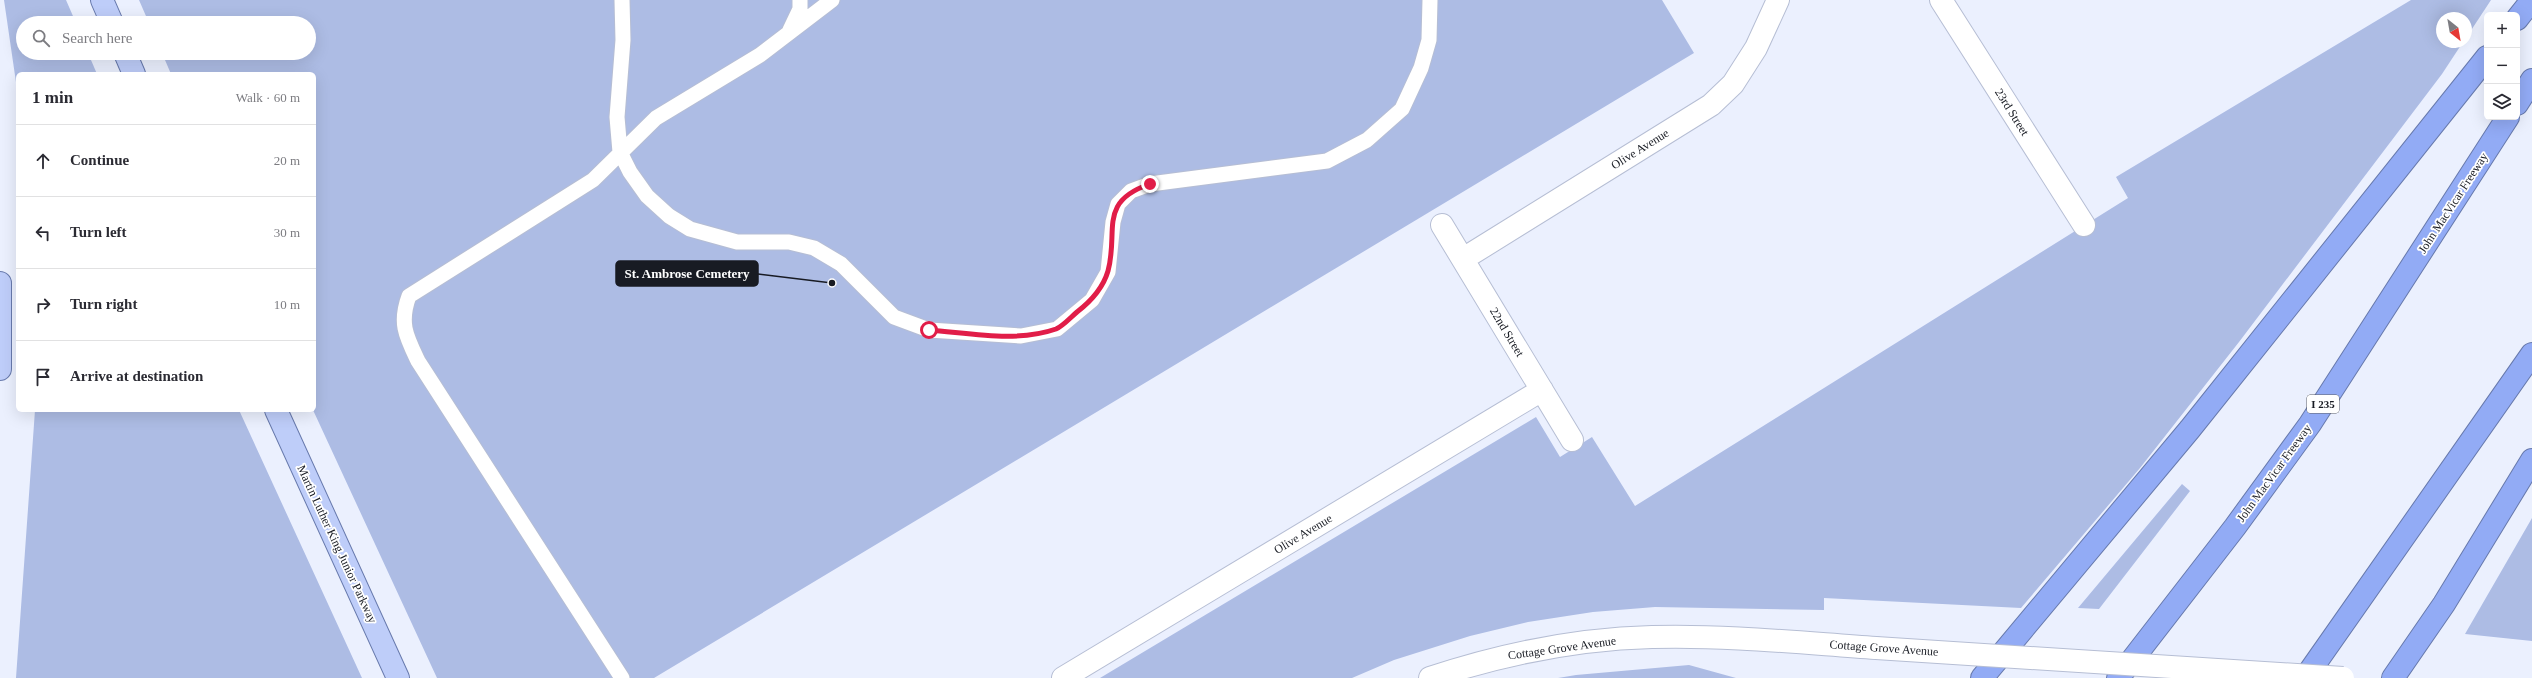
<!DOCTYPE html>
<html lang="en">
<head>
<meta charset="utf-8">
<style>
  body { margin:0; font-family:"Times New Roman",serif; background:#f7f7f7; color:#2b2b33 }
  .controls { position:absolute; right:12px; top:12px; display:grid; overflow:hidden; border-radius:6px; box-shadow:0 4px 16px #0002 }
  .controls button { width:36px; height:36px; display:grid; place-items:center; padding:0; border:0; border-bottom:1px solid #e1e1e2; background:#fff; color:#2b2b33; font:20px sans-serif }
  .compass { position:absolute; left:2436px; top:12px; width:36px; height:36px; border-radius:50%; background:#fff; box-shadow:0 4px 16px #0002; rotate:149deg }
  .stop { position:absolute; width:12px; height:12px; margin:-9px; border:3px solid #e11d48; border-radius:50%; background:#fff }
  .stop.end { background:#e11d48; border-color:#fff; box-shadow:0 1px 4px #0008 }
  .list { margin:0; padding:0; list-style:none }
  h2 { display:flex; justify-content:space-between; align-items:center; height:52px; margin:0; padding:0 16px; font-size:17px }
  h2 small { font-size:13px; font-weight:400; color:#7c7c81 }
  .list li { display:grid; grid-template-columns:26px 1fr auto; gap:12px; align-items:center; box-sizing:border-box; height:72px; padding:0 16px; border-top:1px solid #e1e1e2 }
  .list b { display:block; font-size:15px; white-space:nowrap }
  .list em { font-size:13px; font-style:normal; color:#7c7c81 }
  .icon { flex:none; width:22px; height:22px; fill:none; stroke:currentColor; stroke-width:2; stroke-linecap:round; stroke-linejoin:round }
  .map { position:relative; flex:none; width:2532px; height:678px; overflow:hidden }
  .search { position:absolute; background:#fff; box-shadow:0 4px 16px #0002; left:16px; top:16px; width:300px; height:44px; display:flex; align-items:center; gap:10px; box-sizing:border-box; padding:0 14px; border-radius:22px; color:#7c7c81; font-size:15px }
  .panel { position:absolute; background:#fff; box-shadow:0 4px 16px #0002; left:16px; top:72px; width:300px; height:340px; border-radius:6px }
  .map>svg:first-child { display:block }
  .green { fill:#adbce4 }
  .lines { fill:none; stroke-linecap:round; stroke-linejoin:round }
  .lane-casing { stroke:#b6bed4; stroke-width:17 }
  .street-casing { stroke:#b6bed4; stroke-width:24 }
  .secondary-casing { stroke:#b6bed4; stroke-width:24 }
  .primary-casing { stroke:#6779ac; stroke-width:24 }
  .highway-casing { stroke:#6779ac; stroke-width:24 }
  .lane { stroke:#fff; stroke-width:15 }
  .street { stroke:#fff; stroke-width:22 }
  .secondary { stroke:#fff; stroke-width:22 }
  .primary { stroke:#becdf9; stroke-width:22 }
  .highway { stroke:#92abf5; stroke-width:22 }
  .secondary-bridge-casing { stroke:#b6bed4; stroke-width:24; stroke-linecap:butt }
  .secondary-bridge { stroke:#fff; stroke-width:22 }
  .route { stroke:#e11d48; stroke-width:5 }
  .labels { text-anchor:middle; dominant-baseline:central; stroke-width:3.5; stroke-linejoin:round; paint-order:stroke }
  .shield { fill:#fff; stroke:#5d5f65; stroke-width:1 }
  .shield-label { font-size:11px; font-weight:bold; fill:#181b23 }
  .street-label { font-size:12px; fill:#181b23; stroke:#fff }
  .leader { fill:none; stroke:#181b23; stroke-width:1.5 }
  .callout-dot { fill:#181b23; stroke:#fff; stroke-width:1.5 }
  .callout { fill:#181b23; stroke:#181b23; stroke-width:1.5 }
  .callout-label { font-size:13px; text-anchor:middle; font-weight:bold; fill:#fff }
</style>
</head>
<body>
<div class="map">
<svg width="2532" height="678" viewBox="0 0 2532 678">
  <rect width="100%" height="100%" fill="#ebf0fe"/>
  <path class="green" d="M4 0H66L76 23H23V53H88L97 74H18V96Z
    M139 0H1662L1694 53 654 678H437L313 410 314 74H171L162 53H309V23H149Z
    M2411 0H2491L2466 38V18H2442V42H2463L2442 74 2239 342 2140 468 2021 608 1824 598V610L1655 607 1593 612 1528 622 1470 636 1394 660 1352 678H1100L1536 417 1560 457 1592 437 1635 506 2128 198 2116 177Z
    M35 410H239L362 678H16Z
    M2182 484 2190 491 2099 609 2078 608Z
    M2532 518V641L2465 634Z
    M1689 665 1736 678H1558L1576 675Z"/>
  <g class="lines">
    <defs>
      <path id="lane" d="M622 0 623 40 617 117 620 152 630 172 647 196 669 216 690 229 737 242H789L814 248 841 264 894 317 929 330 1021 336 1057 329 1092 300 1108 272 1113 222 1118 204 1131 191 1150 184 1327 161 1367 140 1402 109 1421 68 1429 40 1430 0
        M790 30 800 9V0
        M622 678 418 361C406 336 399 323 409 296L593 180 656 118 760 55 832 0"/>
      <path id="street" d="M1941 0 2084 225
        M1442 225 1572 440
        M1463 259 1711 105 1733 84 1756 48 1778 0
        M1063 678 1542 390"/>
      <path id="secondary" d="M1430 678C1502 654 1576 639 1652 637 1727 635 1802 643 1876 648"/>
      <path id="primary" d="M102 0 112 23
        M125 53 134 74
        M0 283V369
        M276 410 398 678"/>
      <path id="highway" d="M2517 19 2532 0
        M2517 104 2532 80
        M1982 678 2190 429 2487 57
        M2118 678 2235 527 2310 424 2508 117
        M2305 678 2532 354
        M2393 678 2444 604 2532 460"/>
    </defs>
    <use href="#lane" class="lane-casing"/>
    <use href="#street" class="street-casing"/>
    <use href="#secondary" class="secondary-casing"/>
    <use href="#primary" class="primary-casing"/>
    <use href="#highway" class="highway-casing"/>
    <use href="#lane" class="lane"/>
    <use href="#street" class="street"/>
    <use href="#secondary" class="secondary"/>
    <use href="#primary" class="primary"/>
    <use href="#highway" class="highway"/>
    <defs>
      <path id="secondary-bridge" d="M1876 648 2343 678"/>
    </defs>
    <use href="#secondary-bridge" class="secondary-bridge-casing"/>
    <use href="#secondary-bridge" class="secondary-bridge"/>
  </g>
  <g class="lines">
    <path class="route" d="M929 330C969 333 1016 343 1056 329 1063 326 1071 317 1077 312 1090 302 1103 288 1108 271 1119 231 1097 202 1150 184"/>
  </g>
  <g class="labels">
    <rect class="shield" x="2307" y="395" width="32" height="18" rx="3"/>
    <g class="shield-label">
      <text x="2323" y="404">I 235</text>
    </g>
    <g class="street-label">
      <text transform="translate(2012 112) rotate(58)">23rd Street</text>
      <text transform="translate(1640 149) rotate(-32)">Olive Avenue</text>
      <text transform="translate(2453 203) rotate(-57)">John MacVicar Freeway</text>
      <text transform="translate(1507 332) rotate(59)">22nd Street</text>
      <text transform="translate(2274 473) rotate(-54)">John MacVicar Freeway</text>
      <text transform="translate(1303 534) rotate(-31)">Olive Avenue</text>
      <text transform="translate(337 544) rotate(65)">Martin Luther King Junior Parkway</text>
      <text transform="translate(1562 648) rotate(-8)">Cottage Grove Avenue</text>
      <text transform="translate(1884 648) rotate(4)">Cottage Grove Avenue</text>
    </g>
  </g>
  <path class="leader" d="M832 283L758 274"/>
  <circle class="callout-dot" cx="832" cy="283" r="4"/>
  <rect class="callout" x="616" y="261" width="142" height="25" rx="4"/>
  <g class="callout-label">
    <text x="687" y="278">St. Ambrose Cemetery</text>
  </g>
</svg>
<div class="controls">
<button>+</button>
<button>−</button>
<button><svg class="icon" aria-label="layers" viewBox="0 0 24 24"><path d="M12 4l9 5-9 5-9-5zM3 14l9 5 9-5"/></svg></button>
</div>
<svg class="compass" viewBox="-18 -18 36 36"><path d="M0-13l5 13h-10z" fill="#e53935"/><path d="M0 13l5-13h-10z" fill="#7c7c81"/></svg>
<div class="stop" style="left:929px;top:330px"></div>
<div class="stop end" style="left:1150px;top:184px"></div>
<div class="search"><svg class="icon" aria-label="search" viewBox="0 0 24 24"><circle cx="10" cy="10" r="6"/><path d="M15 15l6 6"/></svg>Search here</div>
<section class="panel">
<h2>1 min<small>Walk · 60 m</small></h2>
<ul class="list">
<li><svg class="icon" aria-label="ahead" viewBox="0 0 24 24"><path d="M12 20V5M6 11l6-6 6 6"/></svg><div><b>Continue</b></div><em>20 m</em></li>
<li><svg class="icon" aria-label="left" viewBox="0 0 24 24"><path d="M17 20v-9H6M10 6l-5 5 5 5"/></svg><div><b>Turn left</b></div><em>30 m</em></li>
<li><svg class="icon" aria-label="right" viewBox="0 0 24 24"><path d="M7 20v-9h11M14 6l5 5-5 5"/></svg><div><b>Turn right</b></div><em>10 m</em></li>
<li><svg class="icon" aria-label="arrive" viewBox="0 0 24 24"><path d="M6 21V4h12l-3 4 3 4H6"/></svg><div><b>Arrive at destination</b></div></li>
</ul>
</section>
</div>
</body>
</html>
